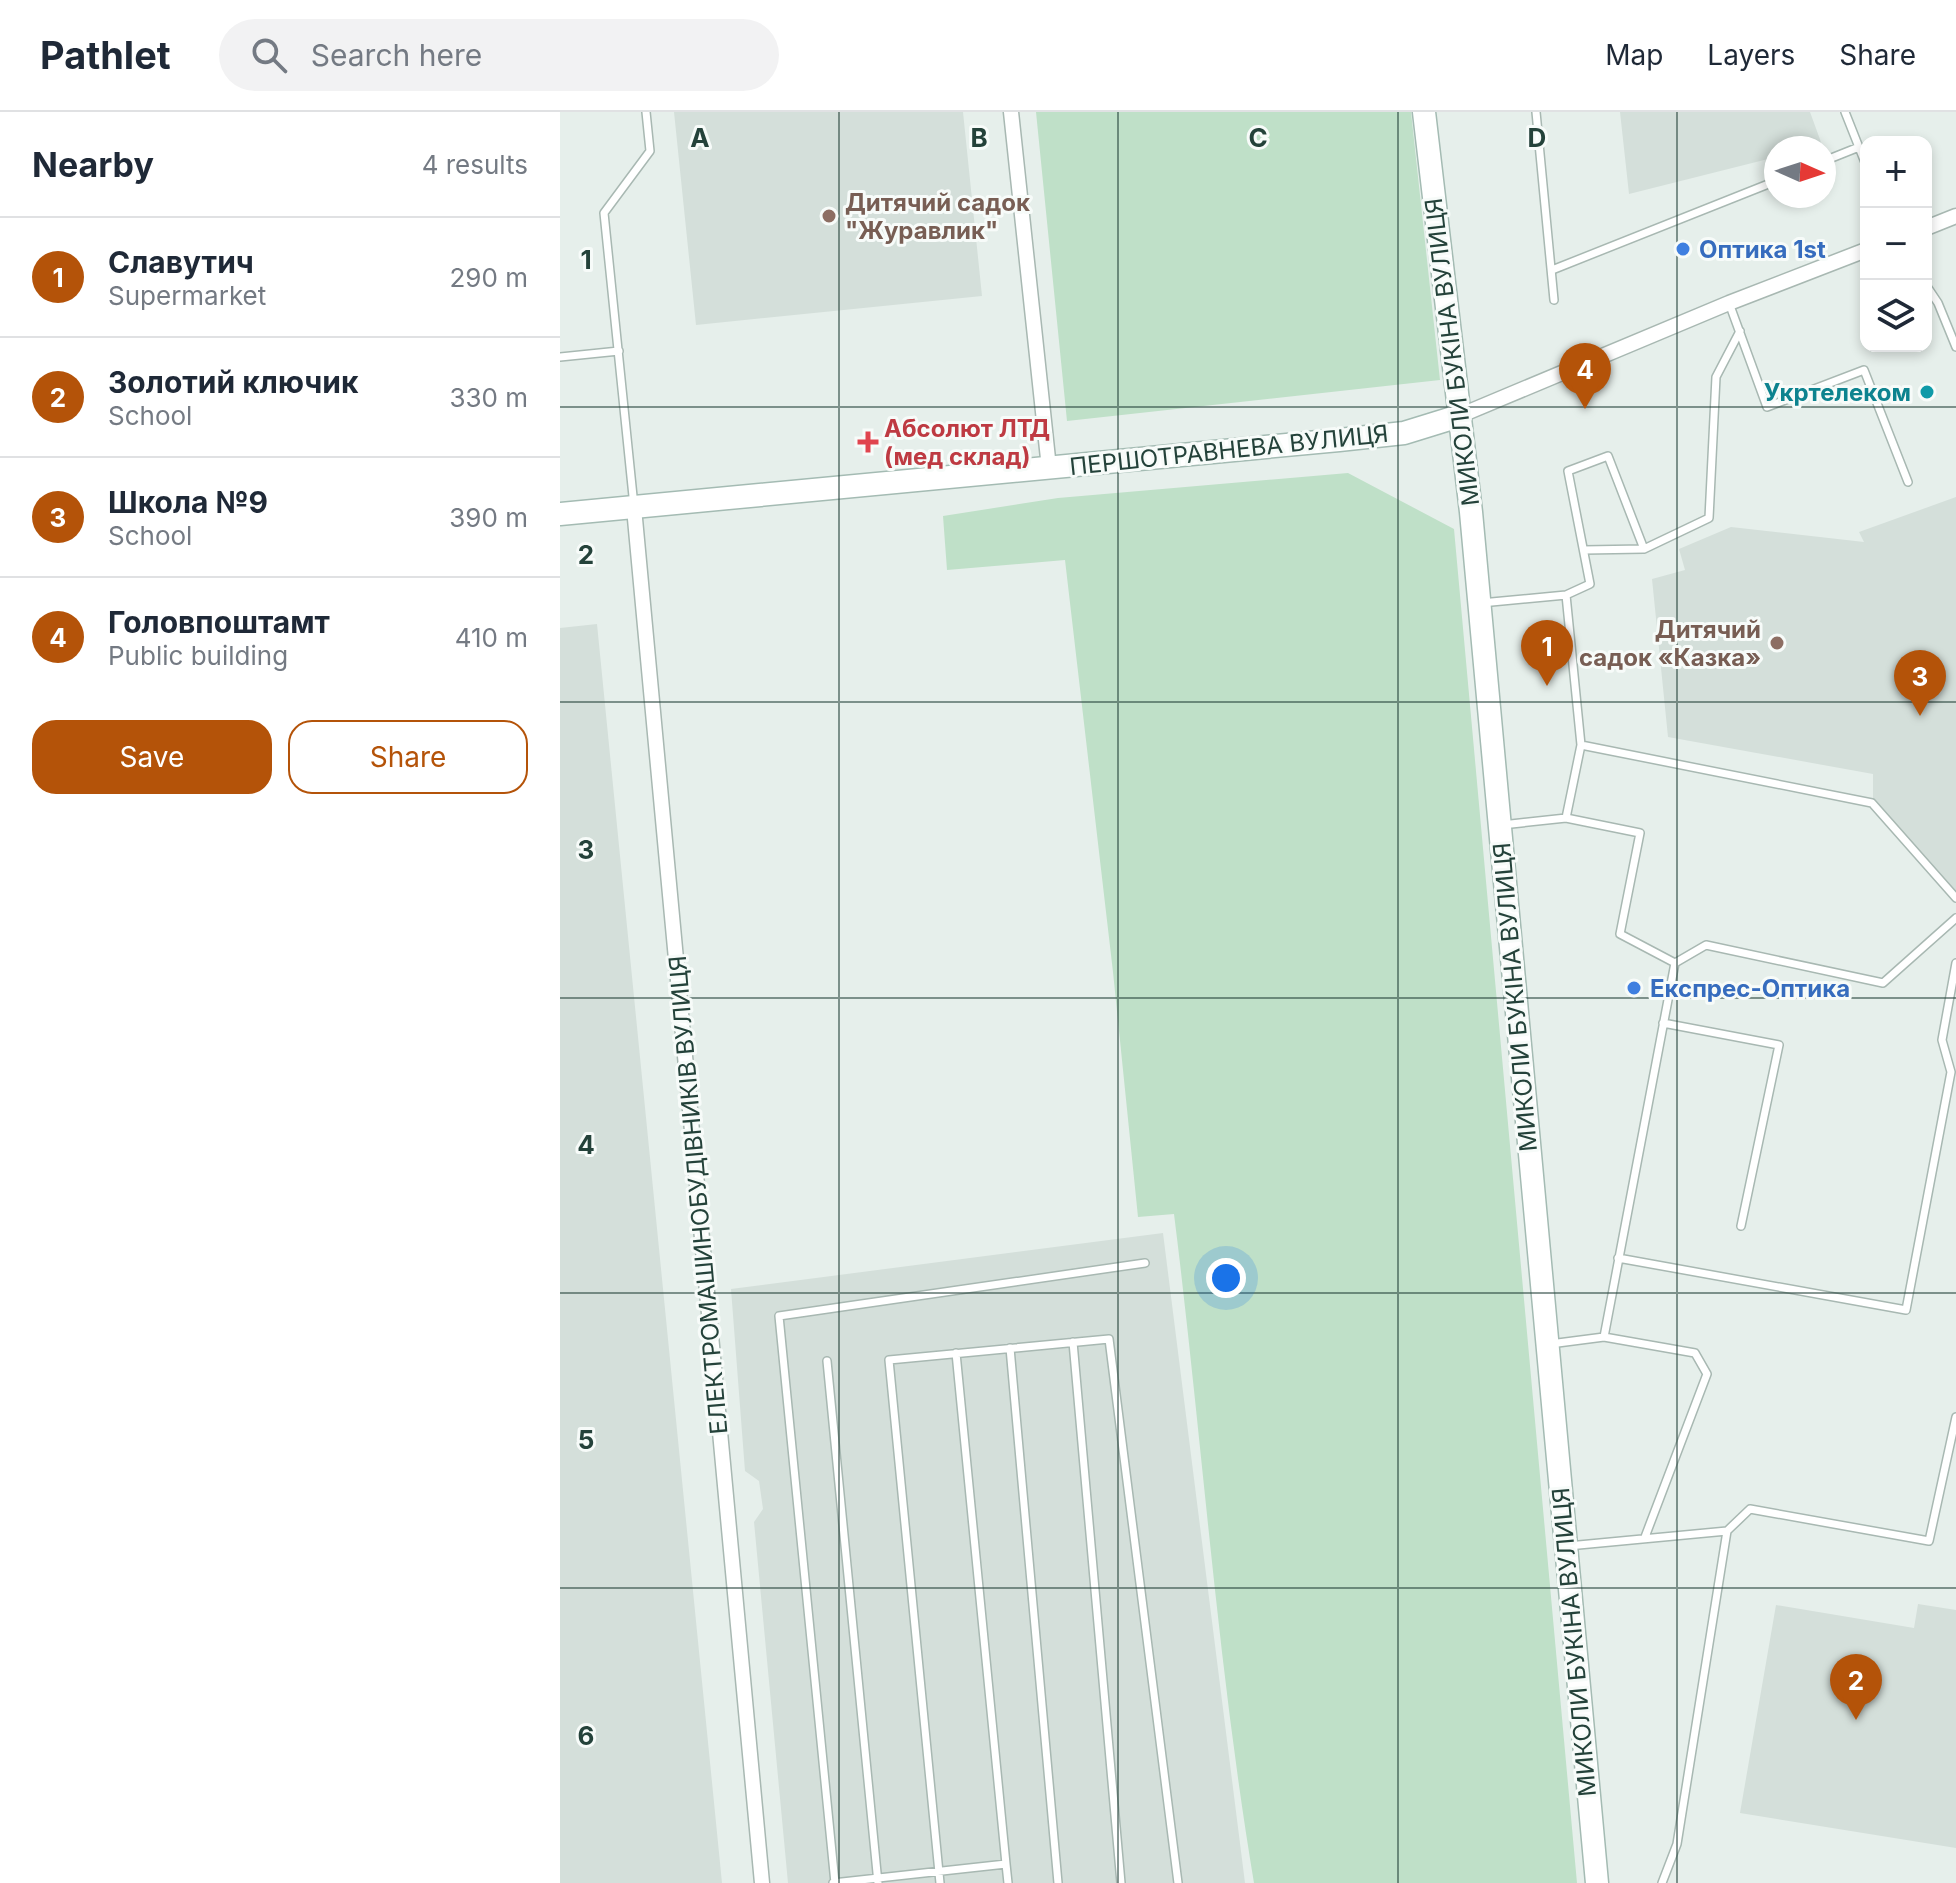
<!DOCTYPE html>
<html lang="en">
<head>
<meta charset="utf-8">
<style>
  body { margin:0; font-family:Inter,sans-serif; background:#f2f2f3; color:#1f2937 }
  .controls { position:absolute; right:24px; top:24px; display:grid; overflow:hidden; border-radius:16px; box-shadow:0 4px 12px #0003 }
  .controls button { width:72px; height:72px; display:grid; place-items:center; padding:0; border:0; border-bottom:2px solid #e0e1e3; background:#fff; color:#1f2937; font:40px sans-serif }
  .compass { position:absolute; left:1204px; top:24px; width:72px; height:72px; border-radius:50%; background:#fff; box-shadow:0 4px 12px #0003; rotate:93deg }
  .you { position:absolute; left:666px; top:1166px; width:28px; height:28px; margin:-20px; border:6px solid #fff; border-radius:50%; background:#1a73e8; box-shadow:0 0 0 12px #1a73e833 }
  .badge { display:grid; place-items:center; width:52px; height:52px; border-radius:50%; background:#b45309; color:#fff; font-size:26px; font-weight:700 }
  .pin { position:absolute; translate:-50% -66px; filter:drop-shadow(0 2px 4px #0008) }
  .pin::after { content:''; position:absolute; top:42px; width:28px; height:24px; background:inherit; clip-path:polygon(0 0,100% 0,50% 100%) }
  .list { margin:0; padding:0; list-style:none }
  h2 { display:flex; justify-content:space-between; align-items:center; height:104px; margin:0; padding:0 32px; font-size:34px }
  h2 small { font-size:26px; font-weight:400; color:#747a83 }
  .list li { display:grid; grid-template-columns:52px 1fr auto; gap:24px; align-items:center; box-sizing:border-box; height:120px; padding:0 32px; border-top:2px solid #e0e1e3 }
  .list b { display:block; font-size:30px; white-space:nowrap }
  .list p { margin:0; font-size:26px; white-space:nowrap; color:#747a83 }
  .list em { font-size:26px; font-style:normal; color:#747a83 }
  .actions { display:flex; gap:16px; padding:24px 32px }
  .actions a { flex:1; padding:18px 0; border:2px solid #b45309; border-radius:24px; text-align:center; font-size:28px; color:#b45309 }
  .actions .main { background:#b45309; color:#fff }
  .icon { flex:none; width:44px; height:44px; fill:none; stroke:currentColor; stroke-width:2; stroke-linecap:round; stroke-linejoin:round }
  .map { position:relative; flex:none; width:1396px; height:1771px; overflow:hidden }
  header { display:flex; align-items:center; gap:48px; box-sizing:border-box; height:112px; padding:0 40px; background:#fff; border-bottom:2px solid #e0e1e3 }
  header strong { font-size:38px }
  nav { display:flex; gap:44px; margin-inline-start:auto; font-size:28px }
  .search { width:560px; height:72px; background:#f2f2f3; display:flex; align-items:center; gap:20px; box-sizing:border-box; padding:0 28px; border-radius:44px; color:#747a83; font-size:30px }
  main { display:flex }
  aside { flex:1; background:#fff }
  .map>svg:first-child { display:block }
  .built { fill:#d4dfda }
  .green { fill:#bfe0c8 }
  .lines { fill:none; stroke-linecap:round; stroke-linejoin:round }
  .lane-casing { stroke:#a8b8b2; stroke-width:10 }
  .street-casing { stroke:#a8b8b2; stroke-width:17 }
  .secondary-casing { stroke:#a4bbb3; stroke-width:25 }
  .lane { stroke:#fff; stroke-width:7 }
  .street { stroke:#fff; stroke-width:14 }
  .secondary { stroke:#fff; stroke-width:22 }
  .grid { fill:none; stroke:#24423a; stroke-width:2; stroke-opacity:0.55 }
  .education-dot { fill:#8d6e63; stroke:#f7fbf9; stroke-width:3 }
  .shop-dot { fill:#3f7fe0; stroke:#f7fbf9; stroke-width:3 }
  .culture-dot { fill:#0f9aa8; stroke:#f7fbf9; stroke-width:3 }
  .health-dot { fill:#e0444e; stroke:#f7fbf9; stroke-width:3 }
  .labels { text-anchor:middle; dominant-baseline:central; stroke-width:6; stroke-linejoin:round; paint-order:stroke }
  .education-label { font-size:24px; font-weight:bold; fill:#785e54; stroke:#f7fbf9; text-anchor:start }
  .shop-label { font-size:24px; font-weight:bold; fill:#366cbe; stroke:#f7fbf9; text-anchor:start }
  .street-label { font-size:24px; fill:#24423a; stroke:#f7fbf9 }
  .culture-label { font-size:24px; font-weight:bold; fill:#0d838f; stroke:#f7fbf9; text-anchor:end }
  .health-label { font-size:24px; font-weight:bold; fill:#be3a42; stroke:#f7fbf9; text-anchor:start }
  .grid-label { font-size:26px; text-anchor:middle; font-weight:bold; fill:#24423a; stroke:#f7fbf9; stroke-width:6; stroke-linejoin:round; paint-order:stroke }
</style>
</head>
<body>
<header>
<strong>Pathlet</strong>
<div class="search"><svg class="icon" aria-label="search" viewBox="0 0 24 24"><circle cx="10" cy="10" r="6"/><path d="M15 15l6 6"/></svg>Search here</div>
<nav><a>Map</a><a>Layers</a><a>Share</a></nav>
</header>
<main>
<aside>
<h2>Nearby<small>4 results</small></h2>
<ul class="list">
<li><span class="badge">1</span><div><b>Славутич</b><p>Supermarket</p></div><em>290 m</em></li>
<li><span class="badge">2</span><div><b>Золотий ключик</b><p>School</p></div><em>330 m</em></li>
<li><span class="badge">3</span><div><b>Школа №9</b><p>School</p></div><em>390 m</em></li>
<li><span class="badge">4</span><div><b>Головпоштамт</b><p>Public building</p></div><em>410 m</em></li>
</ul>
<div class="actions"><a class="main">Save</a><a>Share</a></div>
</aside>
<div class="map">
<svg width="1396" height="1771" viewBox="0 0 1396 1771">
  <rect width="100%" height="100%" fill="#e6efeb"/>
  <path class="built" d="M114 0H403L422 184 136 213Z
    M1060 0H1250L1262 33 1249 36H1216V45L1069 82Z
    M1396 385V782L1313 688V662L1108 625 1092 467 1125 458 1119 437 1171 415 1304 430 1299 420Z
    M37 512 162 1771H0V516Z
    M603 1121 685 1771H228L194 1410 203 1397 199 1369 185 1359 171 1177Z
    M1358 1492 1396 1498V1736L1180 1701 1216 1493 1354 1516Z"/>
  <path class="green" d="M476 0H851L880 268 507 309Z
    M788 361 894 417 1017 1771H694C657 1550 642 1325 614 1102L578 1105 553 860 505 448 387 458 383 404 498 386Z"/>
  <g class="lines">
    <defs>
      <path id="lane" d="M976 0 994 188
        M1285 0 1306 53
        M1264 49 1299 35
        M992 158 1216 69
        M1366 173 1378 191 1396 235
        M1169 191 1207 295 1304 258 1348 370
        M0 245 59 239
        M74 394 44 101 90 39 86 0
        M1024 438 1084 437 1149 406 1156 265 1180 219
        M1006 483 1021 633 1006 706
        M921 491 1006 483 1030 472 1008 359 1048 344 1084 437
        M1021 633 1312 691 1396 786
        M942 713 1006 706 1080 721 1060 822 1115 851
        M1103 911 1219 933 1181 1114
        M1058 1146 1346 1198 1391 960 1382 928 1396 851
        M1044 1225 1115 851 1146 833 1323 871 1396 806
        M513 1230 561 1771
        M990 1232 1044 1225 1135 1241 1147 1262 1085 1425
        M450 1236 498 1771
        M396 1241 446 1752
        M267 1249 318 1771
        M1008 1434 1167 1419
        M273 1771 446 1752 448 1771
        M275 1771 219 1204 585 1151
        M380 1771 329 1248 549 1227 618 1771
        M1102 1771 1117 1732 1167 1419 1190 1397 1369 1429 1396 1305"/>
      <path id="street" d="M451 0 489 356
        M1366 116 1396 104
        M899 304 1169 191 1306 138
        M74 396 202 1771"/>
      <path id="secondary" d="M864 0 911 400 1037 1771
        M0 402 779 328 844 321 899 304"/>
    </defs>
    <use href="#lane" class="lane-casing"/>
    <use href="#street" class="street-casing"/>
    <use href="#secondary" class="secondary-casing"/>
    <use href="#lane" class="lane"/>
    <use href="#street" class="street"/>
    <use href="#secondary" class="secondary"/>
  </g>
  <path class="grid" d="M279 0V1771M558 0V1771M838 0V1771M1117 0V1771M0 295H1396M0 590H1396M0 886H1396M0 1181H1396M0 1476H1396"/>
  <g class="education-dot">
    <circle cx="269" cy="104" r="8"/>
    <circle cx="1217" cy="531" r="8"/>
  </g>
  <g class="shop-dot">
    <circle cx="1123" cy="137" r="8"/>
    <circle cx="1074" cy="876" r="8"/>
  </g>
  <circle class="culture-dot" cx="1367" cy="280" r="8"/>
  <path class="health-dot" d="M304 318h8v8h8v8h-8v8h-8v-8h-8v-8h8z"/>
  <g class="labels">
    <g class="education-label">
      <text x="285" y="90">Дитячий садок<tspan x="285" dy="28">"Журавлик"</tspan></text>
      <text x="1201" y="517" text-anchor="end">Дитячий<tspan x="1201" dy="28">садок «Казка»</tspan></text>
    </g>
    <g class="shop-label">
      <text x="1139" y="137">Оптика 1st</text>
      <text x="1090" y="876">Експрес-Оптика</text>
    </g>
    <g class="street-label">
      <text transform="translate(892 240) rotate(-97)">МИКОЛИ БУКІНА ВУЛИЦЯ</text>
      <text transform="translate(669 338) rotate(-6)">ПЕРШОТРАВНЕВА ВУЛИЦЯ</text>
      <text transform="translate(955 885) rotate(-95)">МИКОЛИ БУКІНА ВУЛИЦЯ</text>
      <text transform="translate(138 1083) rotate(-95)">ЕЛЕКТРОМАШИНОБУДІВНИКІВ ВУЛИЦЯ</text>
      <text transform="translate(1014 1530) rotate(-95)">МИКОЛИ БУКІНА ВУЛИЦЯ</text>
    </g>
    <g class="culture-label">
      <text x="1351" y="280">Укртелеком</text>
    </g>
    <g class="health-label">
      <text x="324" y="316">Абсолют ЛТД<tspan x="324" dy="28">(мед склад)</tspan></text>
    </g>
  </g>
  <g class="grid-label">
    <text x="140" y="35">A</text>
    <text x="419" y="35">B</text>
    <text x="698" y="35">C</text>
    <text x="977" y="35">D</text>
    <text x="26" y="157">1</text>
    <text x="26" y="452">2</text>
    <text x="26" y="747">3</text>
    <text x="26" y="1042">4</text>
    <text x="26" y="1337">5</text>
    <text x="26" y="1633">6</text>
  </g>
</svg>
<div class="controls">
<button>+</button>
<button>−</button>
<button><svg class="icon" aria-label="layers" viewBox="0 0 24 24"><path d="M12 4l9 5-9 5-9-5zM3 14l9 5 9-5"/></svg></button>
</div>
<svg class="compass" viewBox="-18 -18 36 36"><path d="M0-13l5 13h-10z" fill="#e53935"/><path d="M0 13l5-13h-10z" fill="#747a83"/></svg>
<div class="you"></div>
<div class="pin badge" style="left:987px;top:574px">1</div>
<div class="pin badge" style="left:1296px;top:1608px">2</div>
<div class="pin badge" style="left:1360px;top:604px">3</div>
<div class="pin badge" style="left:1025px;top:297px">4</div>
</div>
</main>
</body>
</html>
